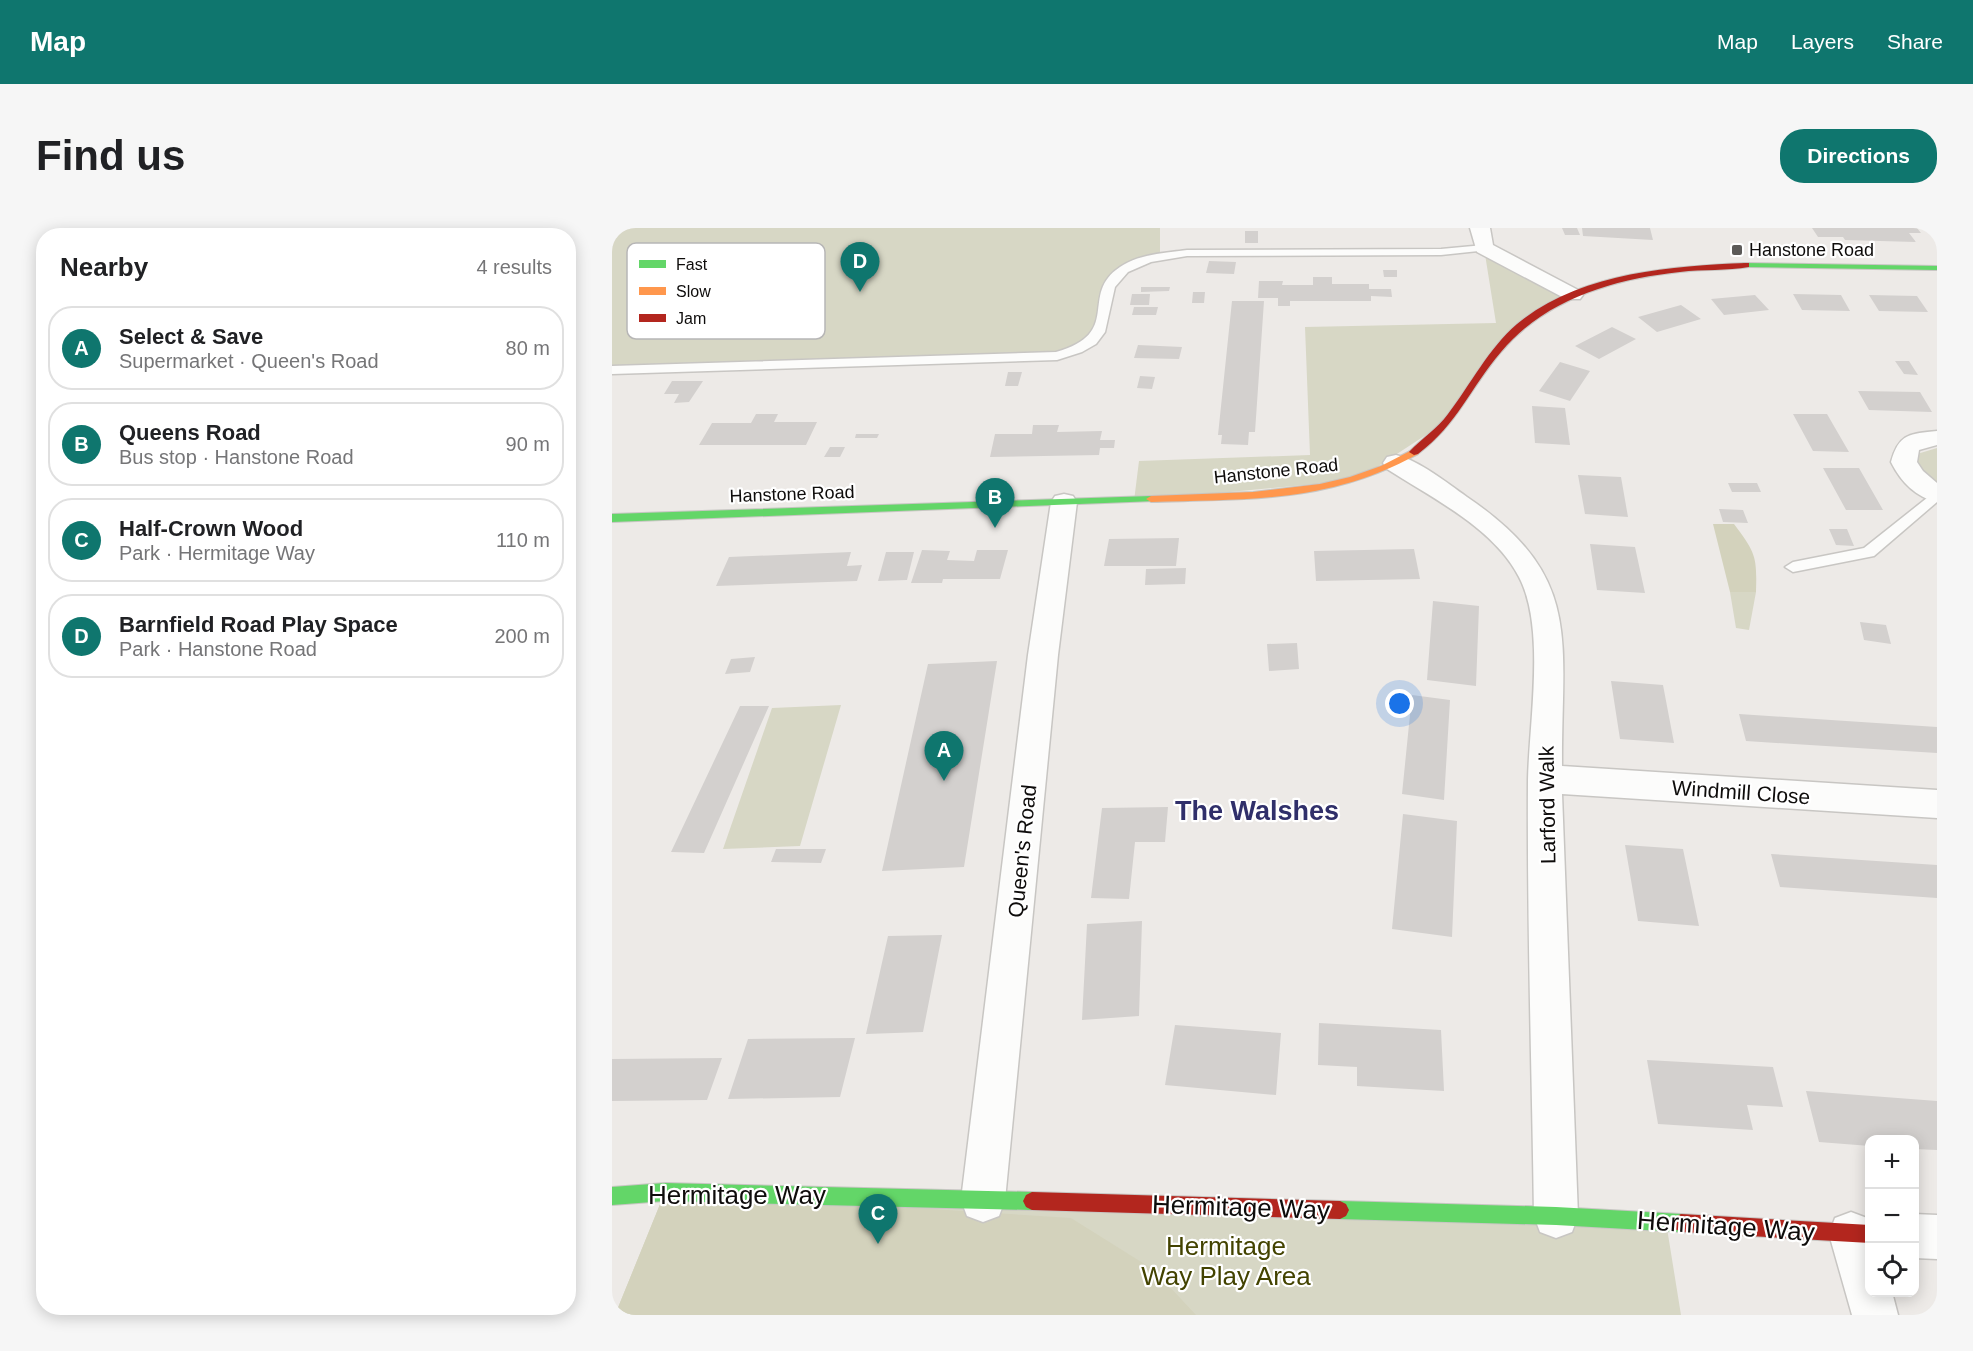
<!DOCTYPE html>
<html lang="en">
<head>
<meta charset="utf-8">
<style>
  body { margin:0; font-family:Helvetica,sans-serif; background:#f6f6f6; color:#202124 }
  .controls { position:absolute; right:18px; bottom:18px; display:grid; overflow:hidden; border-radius:12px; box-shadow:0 3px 15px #0003 }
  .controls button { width:54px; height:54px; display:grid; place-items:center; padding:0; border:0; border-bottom:2px solid #e0e0e0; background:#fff; color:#202124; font:30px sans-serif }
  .you { position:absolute; left:788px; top:476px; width:21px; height:21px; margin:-15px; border:4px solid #fff; border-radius:50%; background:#1a73e8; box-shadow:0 0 0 9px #1a73e833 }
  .badge { display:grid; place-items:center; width:39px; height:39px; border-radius:50%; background:#0f766e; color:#fff; font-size:20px; font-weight:700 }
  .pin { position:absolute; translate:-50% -50px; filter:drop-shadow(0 2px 3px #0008) }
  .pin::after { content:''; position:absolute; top:32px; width:21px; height:18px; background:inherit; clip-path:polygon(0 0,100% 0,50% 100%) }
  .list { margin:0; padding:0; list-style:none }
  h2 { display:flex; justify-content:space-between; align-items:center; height:78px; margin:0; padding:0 24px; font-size:26px }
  h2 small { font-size:20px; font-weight:400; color:#757577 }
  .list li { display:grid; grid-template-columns:39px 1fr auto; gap:18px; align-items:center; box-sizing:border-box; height:84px; margin:0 12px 12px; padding:0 12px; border:2px solid #e0e0e0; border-radius:24px }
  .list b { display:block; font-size:22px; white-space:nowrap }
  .list p { margin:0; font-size:20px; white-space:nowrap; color:#757577 }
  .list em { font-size:20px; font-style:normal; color:#757577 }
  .icon { flex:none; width:33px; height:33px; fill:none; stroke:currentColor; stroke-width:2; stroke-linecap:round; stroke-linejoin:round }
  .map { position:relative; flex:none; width:1325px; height:1087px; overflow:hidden; border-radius:24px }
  header { display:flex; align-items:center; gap:36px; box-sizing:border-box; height:84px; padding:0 30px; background:#0f766e; color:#fff }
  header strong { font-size:28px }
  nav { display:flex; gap:33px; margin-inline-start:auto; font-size:21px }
  .intro { display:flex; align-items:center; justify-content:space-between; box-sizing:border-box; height:144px; padding:0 36px }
  h1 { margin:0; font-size:42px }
  .button { padding:15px 27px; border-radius:24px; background:#0f766e; color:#fff; font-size:21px; font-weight:700 }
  main { display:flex; gap:36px; padding:0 36px }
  aside { flex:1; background:#fff; border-radius:24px; box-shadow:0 3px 15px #0003 }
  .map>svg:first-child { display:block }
  .green { fill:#d7d7c5 }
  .forest { fill:#d3d2bc }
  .building { fill:#d3d0ce }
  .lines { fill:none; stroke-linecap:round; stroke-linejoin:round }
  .lane-casing { stroke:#c8c6c3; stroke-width:3 }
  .street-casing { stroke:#c8c6c3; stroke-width:3 }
  .fast-casing { stroke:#c8c6c3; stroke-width:2 }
  .slow-casing { stroke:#c8c6c3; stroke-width:2 }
  .jam-casing { stroke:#c8c6c3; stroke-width:2 }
  .lane { fill:#fcfcfb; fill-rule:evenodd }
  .street { fill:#fcfcfb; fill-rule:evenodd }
  .fast { fill:#63d668; fill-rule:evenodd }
  .slow { fill:#ff974d; fill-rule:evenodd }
  .jam { fill:#b3261e; fill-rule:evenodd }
  .poi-dot { fill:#5c5a58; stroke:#fff; stroke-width:2 }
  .labels { text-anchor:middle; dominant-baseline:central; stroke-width:4.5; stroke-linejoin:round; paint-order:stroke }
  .far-poi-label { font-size:18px; fill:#0e0c0b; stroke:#fff; text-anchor:start }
  .far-street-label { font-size:18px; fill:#0e0c0b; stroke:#fff }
  .street-label { font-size:21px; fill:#0e0c0b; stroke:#fff }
  .near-street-label { font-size:26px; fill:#0e0c0b; stroke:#fff }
  .near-park-label { font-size:26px; fill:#434300; stroke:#fff }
  .district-label { font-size:27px; font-weight:bold; fill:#302f6a; stroke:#fff }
  .key { fill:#fff; stroke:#b7b6b6; stroke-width:1.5 }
  .key-label { font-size:16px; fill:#0e0c0b }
</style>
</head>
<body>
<header>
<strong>Map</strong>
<nav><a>Map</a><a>Layers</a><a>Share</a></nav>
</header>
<div class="intro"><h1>Find us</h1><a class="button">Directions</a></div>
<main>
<aside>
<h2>Nearby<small>4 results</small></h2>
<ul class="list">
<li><span class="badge">A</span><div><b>Select &amp; Save</b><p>Supermarket · Queen's Road</p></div><em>80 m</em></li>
<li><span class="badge">B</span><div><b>Queens Road</b><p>Bus stop · Hanstone Road</p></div><em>90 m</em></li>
<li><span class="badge">C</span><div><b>Half-Crown Wood</b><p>Park · Hermitage Way</p></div><em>110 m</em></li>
<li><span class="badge">D</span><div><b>Barnfield Road Play Space</b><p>Park · Hanstone Road</p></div><em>200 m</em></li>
</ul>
</aside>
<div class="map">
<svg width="1325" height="1087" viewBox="0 0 1325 1087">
  <rect width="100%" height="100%" fill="#edeae7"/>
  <path class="green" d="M0 0H548V29L505 45 490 102 445 127 0 142Z
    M872 20 961 67 906 100 843 188 745 252 522 273 527 233 698 227 693 99 884 95Z
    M1325 220V257L1305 241V226Z
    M1118 364H1144L1137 402 1124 400Z
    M229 477 188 618 111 621 160 480Z
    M53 964 1054 994 1069 1087H3Z"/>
  <path class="forest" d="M1101 296H1122C1144 325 1145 329 1144 364H1118Z
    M53 964 459 990 542 1042 584 1087H3Z"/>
  <path class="building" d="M950 0H965L968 7H953Z
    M970 0H1038L1041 12 971 8Z
    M1200 0H1305L1309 5H1297L1304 14 1233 12 1231 9H1206Z
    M633 3H646V15H633Z
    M597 33 624 34 622 46 594 45Z
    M771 42H785V49H772Z
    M701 49H720V56H757V61H779L780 69 759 68V73H678V78H666V70H646L647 53H671L670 57H701Z
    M529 59H558L557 63 529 64Z
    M581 64H593L592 75H580Z
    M520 66H538L537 77H518Z
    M1181 66 1229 67 1238 83 1190 82Z
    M1143 67 1157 82 1112 87 1099 71Z
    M1257 67 1305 68 1316 84 1267 83Z
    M620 73H652L643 204H637L636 217 609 216 610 207H606Z
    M1069 77 1089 91 1045 104 1026 89Z
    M522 79H546L544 87H520Z
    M1000 99 1024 111 987 131 963 118Z
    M526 117 570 119 567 131 522 130Z
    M1283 133H1297L1306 147 1292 146Z
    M948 134 978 143 958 173 927 163Z
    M396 144H410L406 158H393Z
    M528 148 543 149 540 161 525 160Z
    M60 153H91L77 174 62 175 67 166H52Z
    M1246 163 1308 164 1320 184 1257 182Z
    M920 178 953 180 958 217 923 215Z
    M144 186H166L162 194H205L194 217H87L100 195H139Z
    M1181 186H1215L1237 224 1201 223Z
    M421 197H447L445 204 490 203 488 212H503L502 220H488L487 227 378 229 383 206H420Z
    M244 206H267L265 210H243Z
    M218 219H233L228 229H212Z
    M1211 240H1247L1271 282H1234Z
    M966 247 1009 249 1016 289 973 286Z
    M1116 255H1145L1149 264H1120Z
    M1107 281 1131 282 1136 295 1111 294Z
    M1217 301H1235L1242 318 1224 317Z
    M567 310 564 338H492L497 311Z
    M978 316 1023 319 1033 365 985 362Z
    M802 321 808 351 704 353 702 323Z
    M310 322 338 323 335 332 362 333 365 322H396L388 351H331L330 355H299Z
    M239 324 235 338 250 337 245 353 104 358 117 329Z
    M274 324H302L295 352 266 353Z
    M574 340 573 356 533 357 534 341Z
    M821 373 867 378 864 458 815 452Z
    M1248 394 1274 397 1279 416 1252 412Z
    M685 415 687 441 657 443 655 416Z
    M143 429 138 444 113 446 119 431Z
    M385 433 352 639 270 643 316 436Z
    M999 453 1051 457 1062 515 1008 511Z
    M800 467 838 472 832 572 790 566Z
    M128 478H157L92 625 59 624Z
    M1127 486 1325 499V525L1134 513Z
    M556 579 553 614H523L517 671 479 670 490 580Z
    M791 586 845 593 840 709 780 701Z
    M1013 617 1071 621 1087 698 1026 693Z
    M164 621H214L209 635 159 634Z
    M1159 626 1325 637V670L1168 659Z
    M530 693 527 788 470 792 475 696Z
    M330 707 311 804 254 806 276 708Z
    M707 795 829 802 832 863 745 858V839L706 837Z
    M563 797 669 805 664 867 553 857Z
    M243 810 228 869 116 871 136 811Z
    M110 830 95 872 0 873V831Z
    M1035 832 1161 839 1171 879 1135 877 1141 902 1046 896Z
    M1194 863 1325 873V922L1302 921V912H1258V918L1207 914Z"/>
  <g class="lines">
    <defs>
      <path id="lane" d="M872 17 877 20 876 22 829 27 575 28 539 34 516 44 503 59 493 104 484 116 470 124 445 132 0 146V138L444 124C512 105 466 67 508 39 527 26 553 25 575 22L829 21Z
        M1325 262V274L1262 328 1181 344 1173 339 1181 334 1252 320Z"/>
      <path id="street" d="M858 0H878L881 17 968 63 971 67 968 71H954L865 24Z
        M1325 203V217L1307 222 1305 234 1311 243 1325 255V274C1304 269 1289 254 1279 234 1287 205 1298 206 1325 203Z
        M784 227C808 233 834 254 855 269 973 349 949 412 950 538L1325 562V590L950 566 966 988 960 1004 944 1010 928 1004 922 988C920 843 915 697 916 552 917 494 934 400 907 349 882 300 820 270 775 241L771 235 775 229Z
        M452 266 461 268 465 274 446 427 393 972 387 988 371 994 355 988 349 972 416 427 439 274 443 268Z
        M1239 984 1255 990 1258 996V1064H1280L1286 1087H1240L1217 1006 1223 990Z
        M1302 986 1325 987V1031L1302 1030Z"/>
      <path id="fast" d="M1131 35 1325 38V42L1134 39H1131Z
        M539 268 543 269V273L0 294V286Z
        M53 955 420 964 426 967 429 973 426 979 420 982 53 973 0 977V959Z
        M728 973 944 979 1069 986 1075 989 1078 995 1075 1001 1069 1004 944 997 728 991 722 988 719 982 722 976Z"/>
      <path id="slow" d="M802 221 807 224 806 226C717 275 637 271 539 274L534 271 539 268 641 264 708 256 738 249 769 238Z"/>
      <path id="jam" d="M1134 35H1137V39C1115 43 1091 41 1068 44 1002 51 933 71 889 124 858 160 846 196 806 226L802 227 797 224C809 211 825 201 836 186 859 156 876 121 905 96 967 45 1057 38 1134 35Z
        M420 964 728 973 734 976 737 982 734 988 728 991 420 982 414 979 411 973 414 967Z
        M1069 986 1258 997V1015L1069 1004 1063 1001 1060 995 1063 989Z"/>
    </defs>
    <use href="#lane" class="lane-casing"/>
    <use href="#street" class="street-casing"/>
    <use href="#fast" class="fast-casing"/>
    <use href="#slow" class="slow-casing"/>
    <use href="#jam" class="jam-casing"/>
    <use href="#lane" class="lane"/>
    <use href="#street" class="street"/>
    <use href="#fast" class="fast"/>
    <use href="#slow" class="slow"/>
    <use href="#jam" class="jam"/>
  </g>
  <rect class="poi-dot" x="1119" y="16" width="12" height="12" rx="3"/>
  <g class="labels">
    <g class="far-poi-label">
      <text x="1137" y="22">Hanstone Road</text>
    </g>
    <g class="far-street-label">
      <text transform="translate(664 243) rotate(-6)">Hanstone Road</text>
      <text transform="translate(180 266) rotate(-2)">Hanstone Road</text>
    </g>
    <g class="street-label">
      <text transform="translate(1129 564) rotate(4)">Windmill Close</text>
      <text transform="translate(935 577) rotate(-91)">Larford Walk</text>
      <text transform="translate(410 623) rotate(-84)">Queen's Road</text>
    </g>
    <g class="near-street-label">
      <text x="125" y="967">Hermitage Way</text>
      <text transform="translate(629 979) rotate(2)">Hermitage Way</text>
      <text transform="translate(1114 998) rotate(4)">Hermitage Way</text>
    </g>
    <g class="near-park-label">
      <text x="614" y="1018">Hermitage<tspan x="614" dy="30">Way Play Area</tspan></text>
    </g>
    <g class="district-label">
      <text x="645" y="583">The Walshes</text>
    </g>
  </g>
  <rect x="15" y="15" width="198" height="96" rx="9" class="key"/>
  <rect x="27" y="32" width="27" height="8" fill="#63d668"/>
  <rect x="27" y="59" width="27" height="8" fill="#ff974d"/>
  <rect x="27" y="86" width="27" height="8" fill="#b3261e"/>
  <g class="key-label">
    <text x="64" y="42">Fast</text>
    <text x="64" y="69">Slow</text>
    <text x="64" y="96">Jam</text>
  </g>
</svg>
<div class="controls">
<button>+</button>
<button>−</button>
<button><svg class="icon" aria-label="locate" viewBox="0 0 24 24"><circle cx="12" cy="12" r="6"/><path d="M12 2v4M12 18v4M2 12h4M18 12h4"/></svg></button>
</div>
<div class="you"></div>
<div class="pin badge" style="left:332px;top:553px">A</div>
<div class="pin badge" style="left:383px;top:300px">B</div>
<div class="pin badge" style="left:266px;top:1016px">C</div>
<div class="pin badge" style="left:248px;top:64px">D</div>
</div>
</main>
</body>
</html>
